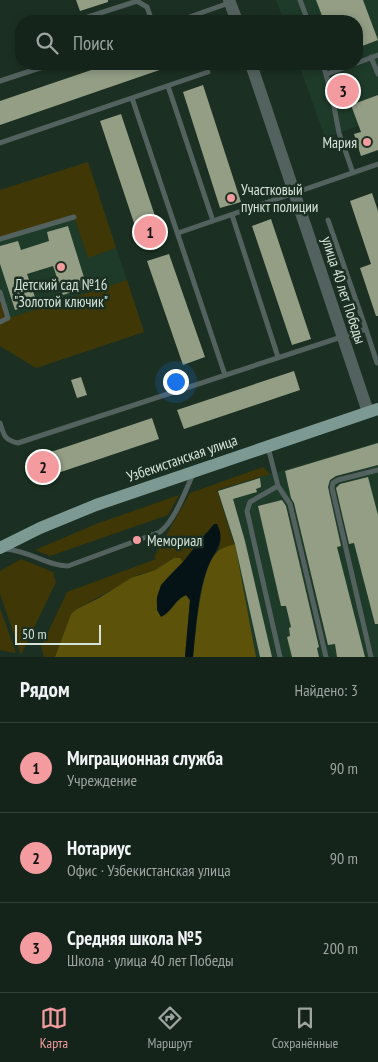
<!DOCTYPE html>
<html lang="ru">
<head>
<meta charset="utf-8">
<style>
  body { margin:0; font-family:"PT Sans Narrow",sans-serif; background:#1d2c23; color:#f1f3f6 }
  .scale { position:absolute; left:15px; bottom:12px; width:86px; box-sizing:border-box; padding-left:5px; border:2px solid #d6e3da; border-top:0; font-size:14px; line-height:18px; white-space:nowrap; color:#d6e3da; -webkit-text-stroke:4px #1b3022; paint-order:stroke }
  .you { position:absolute; left:175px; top:381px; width:18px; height:18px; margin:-12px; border:4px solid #fff; border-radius:50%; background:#1a73e8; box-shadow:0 0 0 8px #1a73e833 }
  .badge { display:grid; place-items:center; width:32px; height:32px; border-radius:50%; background:#f49b9f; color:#111; font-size:16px; font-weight:700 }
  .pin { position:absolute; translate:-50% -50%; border:2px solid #fff; box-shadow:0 1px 5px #0006 }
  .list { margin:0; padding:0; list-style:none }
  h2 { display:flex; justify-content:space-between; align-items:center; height:65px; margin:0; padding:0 20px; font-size:21px }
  h2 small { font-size:16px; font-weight:400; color:#9da4a2 }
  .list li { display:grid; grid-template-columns:32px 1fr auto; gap:15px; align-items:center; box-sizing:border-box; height:90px; padding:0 20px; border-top:1px solid #334139 }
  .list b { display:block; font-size:19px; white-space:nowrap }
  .list p { margin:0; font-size:16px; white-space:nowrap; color:#9da4a2 }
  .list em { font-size:16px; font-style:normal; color:#9da4a2 }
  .icon { flex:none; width:28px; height:28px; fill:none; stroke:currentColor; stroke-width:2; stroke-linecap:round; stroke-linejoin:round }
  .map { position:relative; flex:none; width:378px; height:657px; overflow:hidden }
  .search { position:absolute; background:#14241a; box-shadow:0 2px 8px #0003; left:15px; right:15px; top:15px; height:55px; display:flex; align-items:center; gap:12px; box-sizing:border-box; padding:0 18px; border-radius:20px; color:#9da4a2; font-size:19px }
  .sheet { height:335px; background:#14241a }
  nav { display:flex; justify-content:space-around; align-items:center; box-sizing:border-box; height:70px; border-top:1px solid #334139; background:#14241a; font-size:14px; color:#9da4a2 }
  nav a { display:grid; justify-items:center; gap:2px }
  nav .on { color:#f49b9f }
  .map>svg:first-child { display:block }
  .built { fill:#1e3a29 }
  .green { fill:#3f3706 }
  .forest { fill:#5d5209 }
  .water { fill:#051316 }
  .building { fill:#939e85 }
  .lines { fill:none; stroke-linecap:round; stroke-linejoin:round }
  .service { stroke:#54625f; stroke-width:5 }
  .tertiary { stroke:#54625f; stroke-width:12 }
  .primary { stroke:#7c9993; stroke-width:12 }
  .poi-dot { fill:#f49b9f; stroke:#1b3022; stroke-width:2 }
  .labels { text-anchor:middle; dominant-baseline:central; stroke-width:5; stroke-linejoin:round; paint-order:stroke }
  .poi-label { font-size:15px; fill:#d6e3da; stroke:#1b3022; text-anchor:start }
  .street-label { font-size:15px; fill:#d6e3da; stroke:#1b3022 }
</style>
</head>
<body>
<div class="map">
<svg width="378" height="657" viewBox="0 0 378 657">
  <rect width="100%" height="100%" fill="#1b3022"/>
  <path class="built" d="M276 0H378V119L325 138 299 64H357V21H284Z
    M88 162 144 332 36 368 0 346V190Z
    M378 442V657H254L216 490Z"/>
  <path class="green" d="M88 162 116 248 88 258 74 217 0 239V190Z
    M127 280 144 332 36 368 0 346V292L9 318Z
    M263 467 270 474 217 490 234 544 218 551 220 544 206 532 183 562 180 558H174L155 570 140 574 77 609 71 614 55 657H44L41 647 67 592 156 559 154 557 190 493Z
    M179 495 168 515 50 556 35 550 96 524Z
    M21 559 53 572 56 582 21 655 0 594V571Z
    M0 608 16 653H15L0 650Z"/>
  <path class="forest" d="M235 544 256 657H193C196 632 200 569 217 552 221 548 229 546 235 544Z
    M174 558H180L183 562C168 577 148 593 161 616 172 612 175 599 186 595L190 600 185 657H55L71 614 77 609 99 598 131 578 155 570Z"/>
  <path class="water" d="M214 524H217C225 540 218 547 211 560 198 584 196 629 193 657H185L190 600 186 595C175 599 172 612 161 617L157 610V598L161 585 183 562Z"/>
  <path class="building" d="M76 0H108V2L80 11Z
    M316 0H363L378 40 357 48V21H324Z
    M109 64H174V65L0 125V101Z
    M203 85 241 202 220 208 183 92Z
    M378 95V150L361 156 354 134 361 132 351 105Z
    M121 114 160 231 139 238 100 121Z
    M372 193 378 211V316H376L360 268 371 264 350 201Z
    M271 219 311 339 292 345 252 226Z
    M68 226 87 287 63 295 53 266 27 274 37 303 15 310 0 264V246L18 241 21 250 49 241 47 232Z
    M169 254 205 357 183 365 147 261Z
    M294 371 300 390 184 429 177 410Z
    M81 377 87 395 77 398 71 380Z
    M152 418 159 439 43 478 36 457Z
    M378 443V465L336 476 330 480 328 487 341 546 337 547 365 657H337L335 644 328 645 294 503 291 498 285 471Z
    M368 477 378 515V624H375L354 543 349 544 336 488 340 484Z
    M260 478 261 487 256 489 257 492 233 499 245 541 272 657H260L235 544 218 491Z
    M282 500 286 506 319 647 317 648 319 657H292L287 637 290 636 289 628 291 627 286 606H281L258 506Z"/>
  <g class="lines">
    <path class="service" d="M300 0 308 21
      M80 19 88 17
      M89 21 88 17 137 1 147 7 152 21
      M178 21 229 3
      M371 57 378 74
      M357 63 378 55
      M323 64 332 96 339 133 353 173
      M327 74 354 64
      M0 81 52 64
      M168 86 213 221
      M132 98 225 375
      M0 143 208 72
      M232 215 278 357
      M178 233 378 164
      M0 239 74 217
      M0 292 8 318 0 322
      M366 329 377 363
      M0 423C4 435 4 440 18 443L366 329 328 220
      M268 447 278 486 290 504 326 657
      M278 486 250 502 247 511 280 657
      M5 549C28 550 47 566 68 566L160 532C175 520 185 492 193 474
      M371 657 332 488 333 483 338 480 378 470"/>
    <path class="tertiary" d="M229 0 237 21
      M251 64 368 412"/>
    <path class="primary" d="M0 548 40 528 96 505 378 409"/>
  </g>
  <g class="poi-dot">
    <circle cx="367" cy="142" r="5"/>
    <circle cx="231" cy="198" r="5"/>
    <circle cx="61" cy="267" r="5"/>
    <circle cx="137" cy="540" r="5"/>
  </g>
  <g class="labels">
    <g class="poi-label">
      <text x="357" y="142" text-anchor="end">Мария</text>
      <text x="241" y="189">Участковый<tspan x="241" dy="17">пункт полиции</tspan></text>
      <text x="61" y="284" text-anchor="middle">Детский сад №16<tspan x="61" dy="17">"Золотой ключик"</tspan></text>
      <text x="147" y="540">Мемориал</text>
    </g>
    <g class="street-label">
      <text transform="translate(344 290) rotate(72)">улица 40 лет Победы</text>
      <text transform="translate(182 458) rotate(-19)">Узбекистанская улица</text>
    </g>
  </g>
</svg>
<div class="scale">50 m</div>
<div class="you"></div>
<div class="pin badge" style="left:150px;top:232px">1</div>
<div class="pin badge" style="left:43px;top:467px">2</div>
<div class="pin badge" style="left:343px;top:91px">3</div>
<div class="search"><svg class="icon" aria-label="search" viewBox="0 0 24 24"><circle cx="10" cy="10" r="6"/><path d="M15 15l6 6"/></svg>Поиск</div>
</div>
<section class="sheet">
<h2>Рядом<small>Найдено: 3</small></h2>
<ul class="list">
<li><span class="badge">1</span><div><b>Миграционная служба</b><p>Учреждение</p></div><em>90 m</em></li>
<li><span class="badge">2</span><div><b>Нотариус</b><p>Офис · Узбекистанская улица</p></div><em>90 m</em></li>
<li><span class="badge">3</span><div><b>Средняя школа №5</b><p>Школа · улица 40 лет Победы</p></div><em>200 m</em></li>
</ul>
</section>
<nav>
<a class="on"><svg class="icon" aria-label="map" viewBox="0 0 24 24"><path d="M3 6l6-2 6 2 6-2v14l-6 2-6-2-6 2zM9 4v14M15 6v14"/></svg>Карта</a>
<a><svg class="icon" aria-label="directions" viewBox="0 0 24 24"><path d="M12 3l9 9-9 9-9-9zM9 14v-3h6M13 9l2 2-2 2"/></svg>Маршрут</a>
<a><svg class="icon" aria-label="saved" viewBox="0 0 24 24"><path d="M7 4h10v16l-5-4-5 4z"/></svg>Сохранённые</a>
</nav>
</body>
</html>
